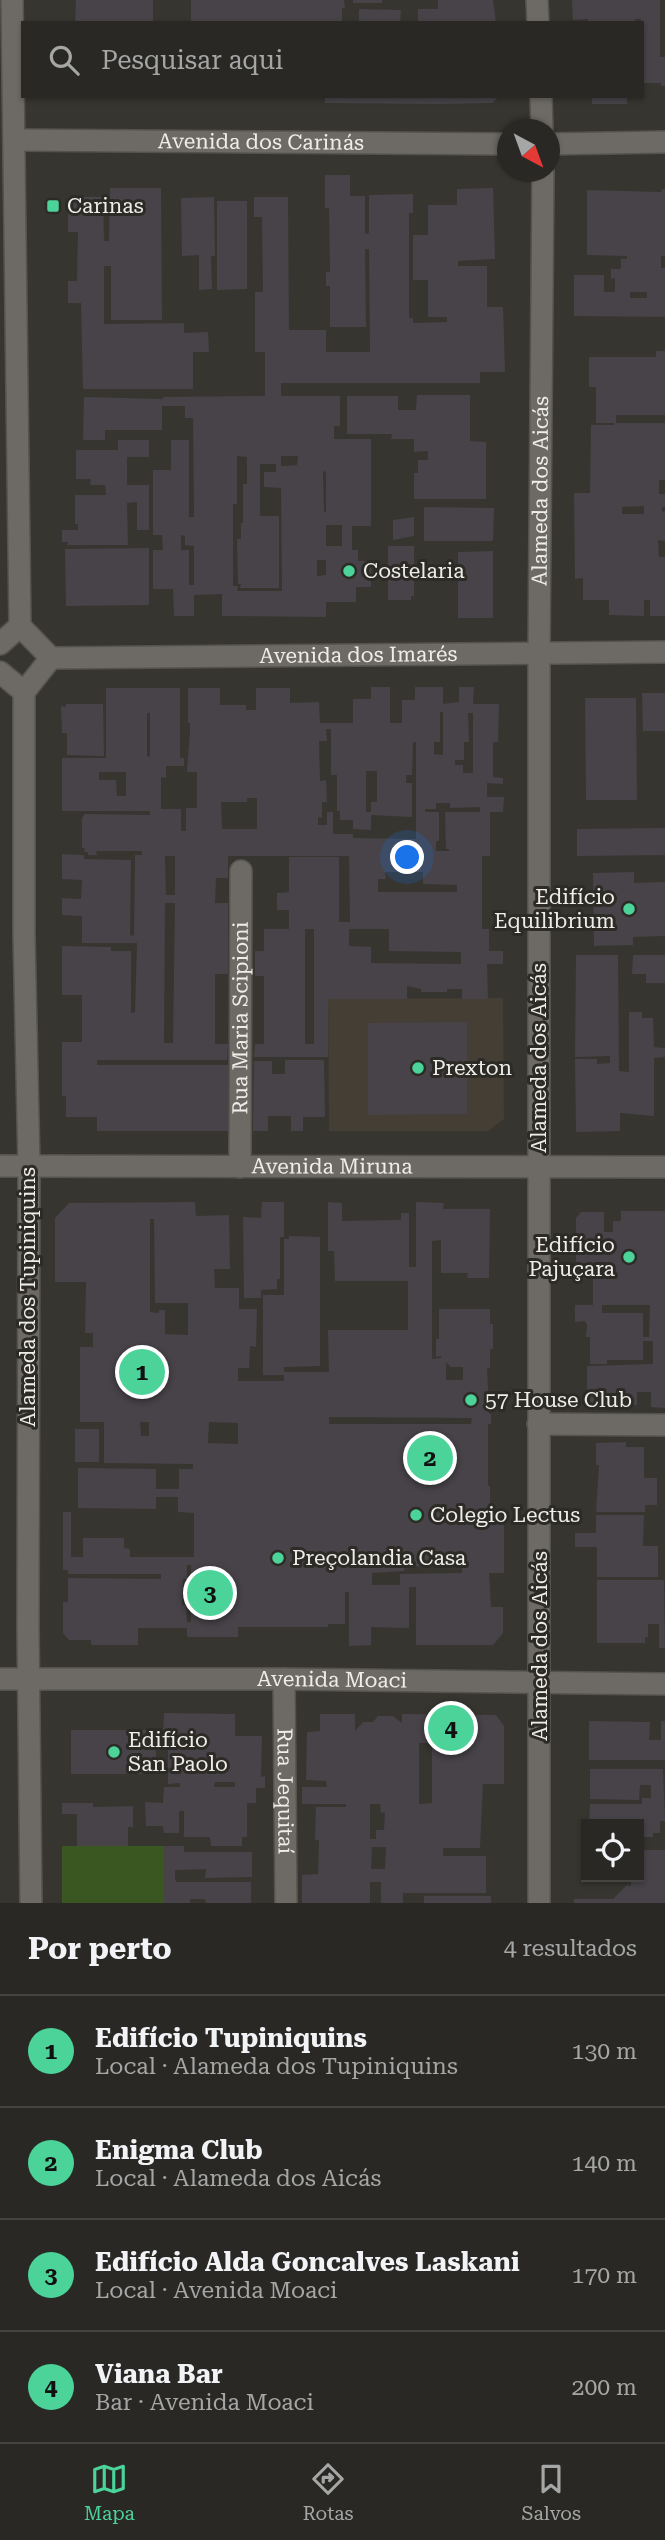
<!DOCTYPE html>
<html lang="pt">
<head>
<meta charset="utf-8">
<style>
  body { margin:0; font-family:"Roboto Serif",serif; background:#31302c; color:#f1f3f6 }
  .controls { position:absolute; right:21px; bottom:21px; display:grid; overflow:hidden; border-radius:0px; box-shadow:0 2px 5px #0004 }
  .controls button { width:63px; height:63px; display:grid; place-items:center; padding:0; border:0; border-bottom:2px solid #454441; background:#292824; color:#f1f3f6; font:35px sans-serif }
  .compass { position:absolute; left:497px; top:119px; width:63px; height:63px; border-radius:50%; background:#292824; box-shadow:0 2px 5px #0004; rotate:139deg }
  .you { position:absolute; left:408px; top:858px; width:24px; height:24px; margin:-18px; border:5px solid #fff; border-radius:50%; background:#1a73e8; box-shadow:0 0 0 10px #1a73e833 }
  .badge { display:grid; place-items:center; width:46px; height:46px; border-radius:50%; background:#4cd39a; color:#111; font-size:23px; font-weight:700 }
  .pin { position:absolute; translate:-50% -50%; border:4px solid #fff; box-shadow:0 2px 7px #0006 }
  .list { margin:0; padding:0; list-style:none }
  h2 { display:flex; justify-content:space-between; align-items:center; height:91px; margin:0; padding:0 28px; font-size:30px }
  h2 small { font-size:23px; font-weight:400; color:#a5a6a6 }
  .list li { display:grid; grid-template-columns:46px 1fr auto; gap:21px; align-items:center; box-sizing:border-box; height:112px; padding:0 28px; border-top:2px solid #454441 }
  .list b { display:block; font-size:26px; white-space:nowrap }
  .list p { margin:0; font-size:23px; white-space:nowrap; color:#a5a6a6 }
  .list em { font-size:23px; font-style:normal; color:#a5a6a6 }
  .icon { flex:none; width:38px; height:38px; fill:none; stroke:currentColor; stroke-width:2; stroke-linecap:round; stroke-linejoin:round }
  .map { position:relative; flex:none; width:665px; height:1903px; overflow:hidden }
  .search { position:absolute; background:#292824; box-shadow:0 2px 5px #0004; left:21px; right:21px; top:21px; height:77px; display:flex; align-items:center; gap:18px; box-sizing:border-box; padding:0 24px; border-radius:0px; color:#a5a6a6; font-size:26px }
  .sheet { height:539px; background:#292824 }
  nav { display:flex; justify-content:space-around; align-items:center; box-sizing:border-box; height:98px; border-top:2px solid #454441; background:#292824; font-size:19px; color:#a5a6a6 }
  nav a { display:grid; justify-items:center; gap:4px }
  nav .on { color:#4cd39a }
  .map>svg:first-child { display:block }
  .built { fill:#443e34 }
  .green { fill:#3a5621 }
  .building { fill:#474348; fill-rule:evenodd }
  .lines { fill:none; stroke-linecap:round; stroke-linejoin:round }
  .street-casing { stroke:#54524f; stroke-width:24 }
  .street { stroke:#6d6a65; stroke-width:21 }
  .poi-dot { fill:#4cd39a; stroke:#2d2b26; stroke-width:2.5 }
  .labels { text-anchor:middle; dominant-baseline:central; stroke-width:6; stroke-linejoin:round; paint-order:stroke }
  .street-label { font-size:21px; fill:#eeedea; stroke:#2d2b26 }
  .poi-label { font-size:21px; fill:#eeedea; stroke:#2d2b26; text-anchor:start }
</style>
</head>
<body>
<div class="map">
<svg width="665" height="1903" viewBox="0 0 665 1903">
  <rect width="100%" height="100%" fill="#373530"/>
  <path class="built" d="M503 998 504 1119 488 1131H329L328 999Z"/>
  <path class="green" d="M62 1846H164V1903H62Z"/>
  <path class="building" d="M76 0H153V23H75Z
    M191 0H344L345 8H342V23H191Z
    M353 0H382V3H353Z
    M438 0H493L496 23H418V9H438Z
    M572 0H660V57H665V86H661V83H642L641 19H635V23H588V19L573 20Z
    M359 9 401 10 400 23H359Z
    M325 96H500L492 103 439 104 325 103Z
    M592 96H627V104H592Z
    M325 175H350V196H365V234L369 233V195L413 194V213H409V318H413V323L447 322V317H428V280H413V235H428V205H457V189L493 188 495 259 458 261V266H487V307H503L505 372H480V383H281V396H340V426H334V439H371V526H352V550H358V561H371V587H356V602H326V617L222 616V594L194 595V616H174L173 589H153V550H163L162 535H153V470H171V440H189V517H194L193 418H185V406H162V430H105V440H83L84 397 163 399V397L265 396V352H255V292H263L262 217H254V197H288L289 330H326V352H370L369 249H365L366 327H330V286H326V272H330L329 208H325ZM237 456 247 457V484H243V523H241V539H237L238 584H241L240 588H279V516H260V464H276V472H264V487L281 488 282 591H237L238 586H233V504H237ZM281 456H298L297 465 281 466ZM326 471V512H324L323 472ZM326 525H342V546H326ZM181 535 185 536V545L194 546V585H189V550H181ZM317 560H326V575L317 576Z
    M110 188H161L162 320H111V266H104V324L184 323V333L208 332 209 352H193V389H83L81 303H68V281H77L78 232H68V197H103L104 241H109Z
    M662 189H665V256H661V268H665V317L574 316V275H604V292H615V278L611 279V269H621V259H627V256L587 255V190L661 192ZM630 292H647V298H630Z
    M214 197 215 256H211L212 289 199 290V255L182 256 181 198Z
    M217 201H247V289L217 290Z
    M656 351H665V415H616V423H596V387H589V357H656Z
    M417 395H470V441L486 442V499H414V473H418V460H428V451L414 452V439H391L392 434H347V396H398V410H416Z
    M614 423H665V480H659V494H665V507H662V512L665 511V541L658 540 659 557H665V616H650V600H644V616L609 615V600H583V578L575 579 574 493H590L591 425H614ZM644 506V514H622V507Z
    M118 440H149V457H127V485H149V530H137V502L127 503 128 545H67L68 542H62V530H78V524H75V495H106L105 485H90L91 479H76V450H118Z
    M424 507 494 508 493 541H424Z
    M414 517V536L393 540V520Z
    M388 546H414V596H411V600H388Z
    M149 548V605L66 606 65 549Z
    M493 551V618H458V552Z
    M371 687H390V723H402V700H415V687H443V704L459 702V687H474L473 704H499L498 742H493V777L503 778V784L487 783V797H504L503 812H490V856H482V929H489V951H503V964H487L488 999H462V989H447V992H421V989L407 986V999H328V1057H254L255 1044H264V976H255V951H264V929H289V910H277V893L289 892V857H339V922H350L349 856H228V878H216L215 903H228V974H215V1044H228L227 1060H97V1065H228V1131H97V1117H66V1096H62V1042H82V995H62V946L111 947V951H131V1013L135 1012 137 943H82V916L62 915V898L81 899 82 880 62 879V854L84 855V859L131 860 130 935 134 936 135 855H142V851H96L97 855H88V852H84L85 848H82V818L85 814 150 815V811H62V758H106V688H180V758H184V766H166V778L161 777V809H181V831H186V808H197V772H187L190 732V723H188V688H220V705H246V710H256V688H290V703L319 702 320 723H353V699H371ZM440 712H443V755L434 754V742H440ZM147 713H150V757L147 756ZM468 713H473V773H463V765H455V760H464V742H469ZM326 729H331V775H337V811H340V820H353V829L371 830V815L412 817V783H406V775H412L413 742H416V839L353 838V834H333V812H327V825H318V817L322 818V802H327L326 780 320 781 319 741H327ZM366 771H377V802H371V812H366ZM99 772H126V796H117L116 780H99ZM247 798H257V829H222L221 802H247ZM436 803H450V808L480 807V812H445L446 849H449V851H436V841H439V812H425V809H436ZM165 856H175V895H166ZM385 872H423V884L457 885V892H378V879H386ZM165 903H175L173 1043H164ZM305 929H314V1044H305ZM349 929H389V951L461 952V964L371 963V947L349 946Z
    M642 693H665V731H643Z
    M585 698H636L637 800H586Z
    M66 704H103L104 756 67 755V733H62L61 706 66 707Z
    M665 828V855L577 856V829Z
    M634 872V883L665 882V936L633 937V945L594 946 593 873Z
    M576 955H618L619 1071 629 1072V1012H642V1018H653L654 1047 665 1048V1057L654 1058V1116L620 1113V1131L576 1132 575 1059H597V1064L610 1063V1056L575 1057Z
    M633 955H665V983H646V974H632Z
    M467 1022V1114L368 1115V1023Z
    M285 1060H324L325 1117H303V1131H291V1116H268V1131H253L254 1061H272V1074H285Z
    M195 1202 196 1216 229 1215 230 1269H214L215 1288H239V1309H257L256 1347 250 1346 249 1368H238V1381H284V1375H263V1295H284V1239H289V1236L320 1237V1366L284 1367V1372H329L328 1330H408V1281H335L334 1251H328V1202L342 1203V1221L401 1220V1213H409V1267H416V1202L444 1203 443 1209H490L489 1278H467L468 1273H441V1240L432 1241V1359L441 1358V1356L436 1357V1339H439V1309H490V1324H493V1349H490V1368H487L489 1414H491V1424H488V1486H490V1515H504V1573H489L491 1607H503V1633L493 1645H416V1587H409V1628L371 1627V1645L349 1646V1592H345V1624H328V1627H238V1637H187V1628H138V1645H91V1640H69L63 1633V1602H68V1578L161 1579V1574H68V1570H63V1512H71V1557H83V1538H124V1548L130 1549V1557H194V1513L178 1512V1497H156V1509L78 1508V1468L156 1469V1489H179V1469H193V1464L104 1463V1422H80V1347H93V1333H85L86 1282H55V1218L69 1203ZM150 1219H154L155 1303H188V1335L165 1334V1310H159V1313L150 1312ZM446 1362 451 1367H463V1380H446ZM329 1417 472 1418 471 1424H329ZM140 1422H149V1436H141ZM209 1422 238 1423V1444L208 1443ZM187 1565H191V1622H187L186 1605H182L183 1579H187ZM405 1566H462V1573L400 1574V1585H372V1573L404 1571Z
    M262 1202H284V1237H280V1279H277V1289L261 1290V1298H244L243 1217 261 1218Z
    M621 1211H665V1408L651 1407V1392H637V1405L587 1404V1366L653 1364V1341H643V1360H607V1364H590V1337H586L587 1325 585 1321 575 1322V1305H593V1279H576V1218L581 1212H604V1232H613V1221H621ZM602 1305H650L649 1337H643V1313H602Z
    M75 1429H99V1462H75Z
    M626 1442V1447H644V1478H657V1505H645V1512H596L599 1465H596V1443Z
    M596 1515H644L643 1546H658V1577H597V1547H575V1533H596Z
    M597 1580H664L665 1648H659V1624H648V1637H645V1643H597Z
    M164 1713 235 1714V1736H262L261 1777 265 1776V1788H256V1803H247V1837H242V1846H211L210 1837H184V1811H179V1833H164L163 1826H146L145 1802 163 1803 164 1787H180V1783L168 1784V1736L163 1735ZM215 1782H235V1787H214Z
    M320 1714H355V1731L363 1722H373L378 1716H393L402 1723V1714L496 1715 504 1726V1784H483L480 1848H443V1856H486V1893H403V1903H381V1882H370V1903H302V1875L318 1874 319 1840H315L316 1807H346V1804H302V1787H327L326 1781 306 1780 307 1732 320 1731ZM419 1743H432V1803L419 1804ZM370 1804H380L381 1813 385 1812 384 1830H376V1839H370ZM372 1847H386L385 1869H371Z
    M589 1721 650 1722 649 1740H661V1721H665V1760H589Z
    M71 1730H156V1774H71Z
    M590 1769H663L665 1821H660V1833H653V1837H639V1824H589L590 1804H642V1798H651V1785H640L639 1800 590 1799Z
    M62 1803H93V1807L133 1806V1827H128V1846H77V1814H62Z
    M164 1846H184V1852H252V1877L205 1878 206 1869 175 1870V1878L176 1882H251V1903H206L205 1899H190V1903H164Z
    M639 1850H665V1903H574V1899H613L627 1885 631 1886V1877H639Z
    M424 1896H491V1903H424Z"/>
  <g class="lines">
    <defs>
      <g id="street">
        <path d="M12 0 20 626"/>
        <path d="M537 0 538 23"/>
        <path d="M541 96 542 130"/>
        <path id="s1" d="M14 140 508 144"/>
        <path d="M550 144 665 142"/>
        <path id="s2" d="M20 626 51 658 665 652"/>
        <path d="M0 644 20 626"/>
        <path d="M0 672 24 692"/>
        <path d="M24 692V935L29 1166 28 1627 31 1903"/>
        <path d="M24 692 51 658"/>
        <path id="s3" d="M0 1166 665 1167"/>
        <path id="s4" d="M240 1167 241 871"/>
        <path d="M538 1424 665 1425"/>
        <path id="s5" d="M0 1679H284L665 1684"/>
        <path id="s6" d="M284 1679 286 1903"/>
        <path id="s7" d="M539 1903V652L543 172"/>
      </g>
    </defs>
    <use href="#street" class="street-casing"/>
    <use href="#street" class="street"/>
  </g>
  <g class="poi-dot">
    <rect x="46" y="199" width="14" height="14" rx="3.5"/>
    <circle cx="349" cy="571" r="7"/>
    <circle cx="629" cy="909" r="7"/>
    <circle cx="418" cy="1068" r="7"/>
    <circle cx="629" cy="1257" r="7"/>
    <circle cx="471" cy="1400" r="7"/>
    <circle cx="416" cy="1515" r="7"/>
    <circle cx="278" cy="1558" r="7"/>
    <circle cx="114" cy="1752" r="7"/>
  </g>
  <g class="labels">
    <g class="street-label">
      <text stroke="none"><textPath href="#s1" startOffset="247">Avenida dos Carinás</textPath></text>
      <text stroke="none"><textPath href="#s7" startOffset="1412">Alameda dos Aicás</textPath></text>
      <text stroke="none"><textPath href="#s2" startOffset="352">Avenida dos Imarés</textPath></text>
      <text stroke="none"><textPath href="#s4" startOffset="149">Rua Maria Scipioni</textPath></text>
      <text transform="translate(539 1058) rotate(-90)">Alameda dos Aicás</text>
      <text stroke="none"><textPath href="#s3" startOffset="332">Avenida Miruna</textPath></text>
      <text transform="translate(28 1297) rotate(-90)">Alameda dos Tupiniquins</text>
      <text transform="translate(540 1646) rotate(-90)">Alameda dos Aicás</text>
      <text stroke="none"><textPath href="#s5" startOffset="332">Avenida Moaci</textPath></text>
      <text stroke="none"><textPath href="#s6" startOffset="112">Rua Jequitaí</textPath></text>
    </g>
    <g class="poi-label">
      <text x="67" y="206">Carinas</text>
      <text x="363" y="571">Costelaria</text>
      <text x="615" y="897" text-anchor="end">Edifício<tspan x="615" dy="24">Equilibrium</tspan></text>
      <text x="432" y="1068">Prexton</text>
      <text x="615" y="1245" text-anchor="end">Edifício<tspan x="615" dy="24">Pajuçara</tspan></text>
      <text x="485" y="1400">57 House Club</text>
      <text x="430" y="1515">Colegio Lectus</text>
      <text x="292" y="1558">Preçolandia Casa</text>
      <text x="128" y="1740">Edifício<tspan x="128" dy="24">San Paolo</tspan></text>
    </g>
  </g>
</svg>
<div class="controls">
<button><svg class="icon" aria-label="locate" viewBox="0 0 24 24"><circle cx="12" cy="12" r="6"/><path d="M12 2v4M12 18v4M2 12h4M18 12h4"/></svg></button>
</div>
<svg class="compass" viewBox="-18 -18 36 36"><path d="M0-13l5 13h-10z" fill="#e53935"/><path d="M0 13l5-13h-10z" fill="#a5a6a6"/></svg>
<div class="you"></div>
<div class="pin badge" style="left:142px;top:1372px">1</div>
<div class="pin badge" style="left:430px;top:1458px">2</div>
<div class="pin badge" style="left:210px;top:1593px">3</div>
<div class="pin badge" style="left:451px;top:1728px">4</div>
<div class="search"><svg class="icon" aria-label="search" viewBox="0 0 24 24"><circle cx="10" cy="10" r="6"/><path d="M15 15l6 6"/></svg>Pesquisar aqui</div>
</div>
<section class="sheet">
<h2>Por perto<small>4 resultados</small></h2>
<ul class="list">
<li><span class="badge">1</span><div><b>Edifício Tupiniquins</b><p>Local · Alameda dos Tupiniquins</p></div><em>130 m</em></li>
<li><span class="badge">2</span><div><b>Enigma Club</b><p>Local · Alameda dos Aicás</p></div><em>140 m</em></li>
<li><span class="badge">3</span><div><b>Edifício Alda Goncalves Laskani</b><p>Local · Avenida Moaci</p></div><em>170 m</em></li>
<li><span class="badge">4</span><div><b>Viana Bar</b><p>Bar · Avenida Moaci</p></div><em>200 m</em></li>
</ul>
</section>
<nav>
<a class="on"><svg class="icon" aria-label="map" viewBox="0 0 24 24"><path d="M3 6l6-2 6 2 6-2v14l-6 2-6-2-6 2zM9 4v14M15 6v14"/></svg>Mapa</a>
<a><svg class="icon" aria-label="directions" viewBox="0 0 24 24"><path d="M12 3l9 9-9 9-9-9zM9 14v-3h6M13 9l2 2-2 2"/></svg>Rotas</a>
<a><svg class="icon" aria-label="saved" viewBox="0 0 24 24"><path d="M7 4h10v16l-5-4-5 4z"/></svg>Salvos</a>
</nav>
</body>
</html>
